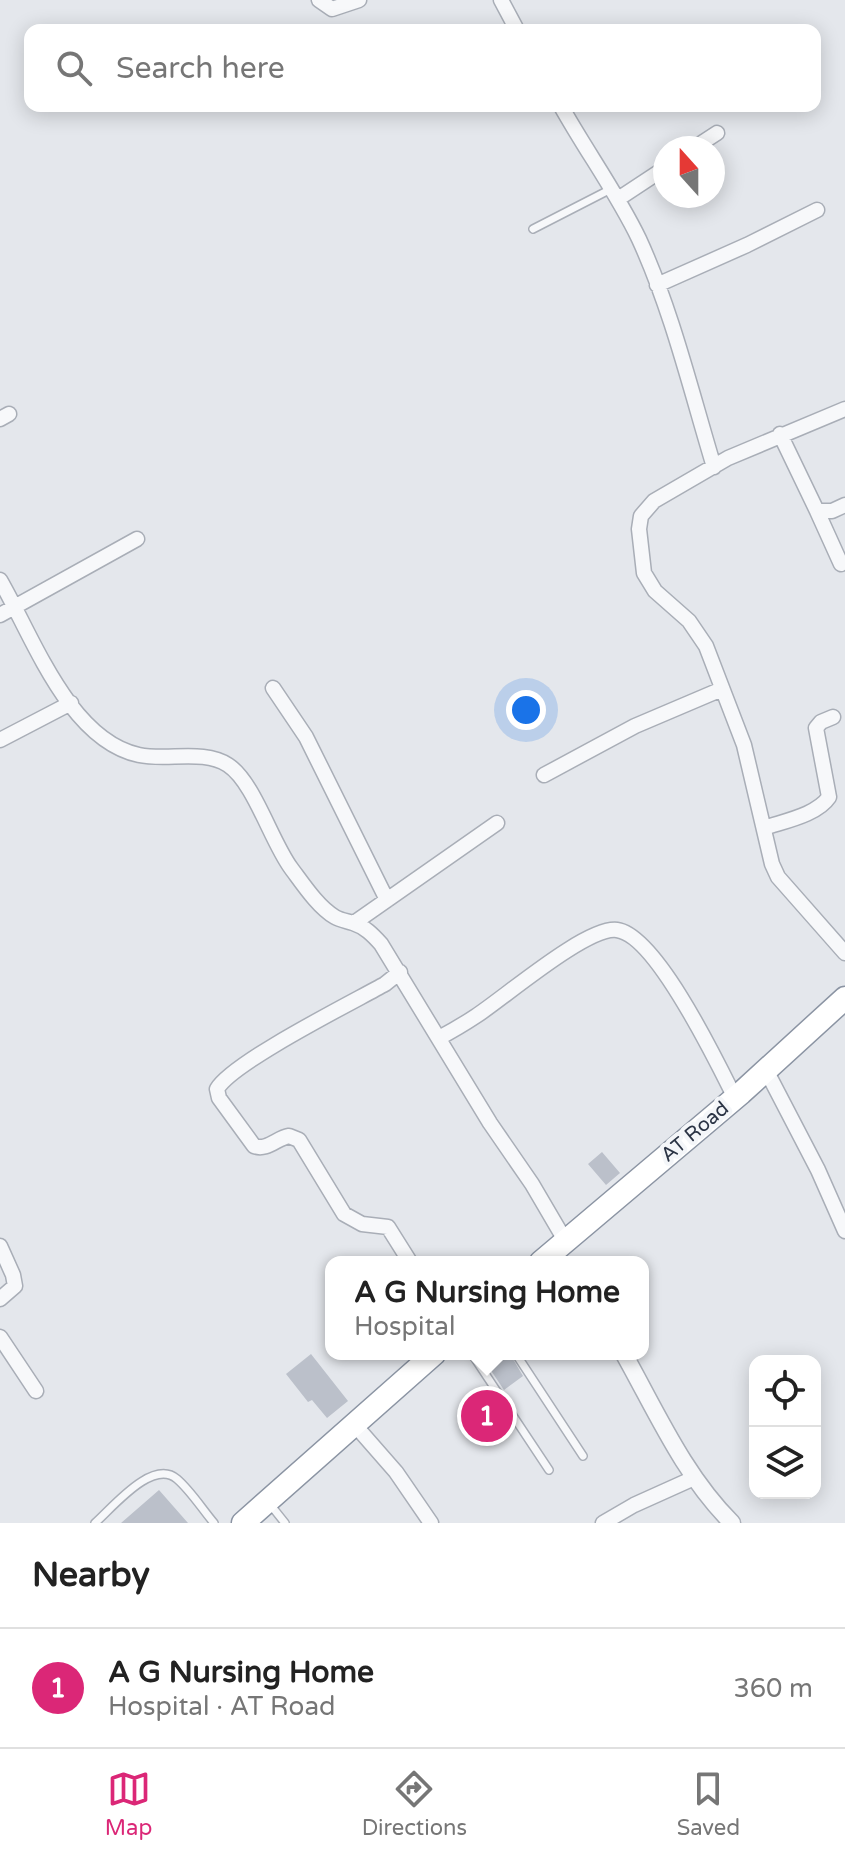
<!DOCTYPE html>
<html lang="en">
<head>
<meta charset="utf-8">
<style>
  body { margin:0; font-family:"Varela Round",sans-serif; background:#f6f6f6; color:#222 }
  .controls { position:absolute; right:24px; bottom:24px; display:grid; overflow:hidden; border-radius:16px; box-shadow:0 4px 20px #0003 }
  .controls button { width:72px; height:72px; display:grid; place-items:center; padding:0; border:0; border-bottom:2px solid #e0e0e0; background:#fff; color:#222; font:40px sans-serif }
  .compass { position:absolute; left:653px; top:136px; width:72px; height:72px; border-radius:50%; background:#fff; box-shadow:0 4px 20px #0003; rotate:339deg }
  .you { position:absolute; left:526px; top:710px; width:28px; height:28px; margin:-20px; border:6px solid #fff; border-radius:50%; background:#1a73e8; box-shadow:0 0 0 12px #1a73e833 }
  .badge { display:grid; place-items:center; width:52px; height:52px; border-radius:50%; background:#db2777; color:#fff; font-size:26px; font-weight:700 }
  .pin { position:absolute; translate:-50% -50%; border:4px solid #fff; box-shadow:0 2px 8px #0006 }
  .popup { position:absolute; left:325px; top:1256px; width:324px; height:104px; box-sizing:border-box; display:grid; place-content:center; border-radius:16px; background:#fff; filter:drop-shadow(0 2px 6px #0005); font-size:26px; white-space:nowrap; color:#767676 }
  .popup b { font-size:30px; color:#222 }
  .popup::after { content:''; position:absolute; left:50%; top:100%; margin-left:-16px; border:16px solid transparent; border-top-color:#fff }
  .list { margin:0; padding:0; list-style:none }
  h2 { display:flex; justify-content:space-between; align-items:center; height:104px; margin:0; padding:0 32px; font-size:34px }
  h2 small { font-size:26px; font-weight:400; color:#767676 }
  .list li { display:grid; grid-template-columns:52px 1fr auto; gap:24px; align-items:center; box-sizing:border-box; height:120px; padding:0 32px; border-top:2px solid #e0e0e0 }
  .list b { display:block; font-size:30px; white-space:nowrap }
  .list p { margin:0; font-size:26px; white-space:nowrap; color:#767676 }
  .list em { font-size:26px; font-style:normal; color:#767676 }
  .icon { flex:none; width:44px; height:44px; fill:none; stroke:currentColor; stroke-width:2; stroke-linecap:round; stroke-linejoin:round }
  .map { position:relative; flex:none; width:845px; height:1523px; overflow:hidden }
  .search { position:absolute; background:#fff; box-shadow:0 4px 20px #0003; left:24px; right:24px; top:24px; height:88px; display:flex; align-items:center; gap:20px; box-sizing:border-box; padding:0 28px; border-radius:16px; color:#767676; font-size:30px }
  .sheet { height:224px; background:#fff }
  nav { display:flex; justify-content:space-around; align-items:center; box-sizing:border-box; height:112px; border-top:2px solid #e0e0e0; background:#fff; font-size:22px; color:#767676 }
  nav a { display:grid; justify-items:center; gap:4px }
  nav .on { color:#db2777 }
  .map>svg:first-child { display:block }
  .building { fill:#bbc0ca }
  .lines { fill:none; stroke-linecap:round; stroke-linejoin:round }
  .service-casing { stroke:#a9aeb7; stroke-width:10 }
  .minor-casing { stroke:#a9aeb7; stroke-width:17 }
  .tertiary-casing { stroke:#a9aeb7; stroke-width:19 }
  .trunk-casing { stroke:#8b94a3; stroke-width:25 }
  .service { stroke:#f7f8fa; stroke-width:7 }
  .minor { stroke:#f7f8fa; stroke-width:14 }
  .tertiary { stroke:#f7f8fa; stroke-width:16 }
  .trunk { stroke:#fff; stroke-width:22 }
  .labels { text-anchor:middle; dominant-baseline:central; stroke-width:8; stroke-linejoin:round; paint-order:stroke }
  .street-label { font-size:20px; fill:#2b3445; stroke:#f4f6f9 }
</style>
</head>
<body>
<div class="map">
<svg width="845" height="1523" viewBox="0 0 845 1523">
  <rect width="100%" height="100%" fill="#e4e7ec"/>
  <path class="building" d="M602 1152 620 1173 606 1185 588 1164Z
    M311 1354 348 1401 327 1418 312 1400 308 1402 286 1374Z
    M480 1354H510L523 1376 504 1390Z
    M494 1403 503 1416 481 1433 466 1414 476 1407 481 1413Z
    M159 1490 188 1523H121Z"/>
  <g class="lines">
    <defs>
      <path id="service" d="M533 229 611 189
        M472 1354 549 1470
        M516 1354 583 1456
        M269 1503 285 1523
        M95 1523C113 1507 153 1458 177 1479 191 1491 202 1509 214 1523"/>
      <path id="minor" d="M319 0 332 9 359 0
        M501 0 517 30
        M561 106C586 151 617 193 639 239 672 311 691 391 714 467
        M694 148 717 133
        M618 199 665 168
        M657 285 747 245 817 210
        M845 409 728 458 654 501 641 516 639 529 644 573 655 591 689 621 706 646 744 745 772 864 778 877 845 953
        M0 419 9 414
        M780 434 817 511H832L845 505
        M817 511 841 564
        M0 580C33 637 69 740 139 755 167 761 204 749 228 765 254 782 271 841 291 868 303 884 318 907 335 917 340 920 347 921 353 923 365 927 372 934 381 944L490 1123 532 1184 566 1242
        M0 615 137 539
        M273 688 306 737 387 900
        M0 740 71 703
        M544 775 635 726 722 689
        M764 828C784 821 817 815 829 797L816 728 821 722 833 717
        M354 923 497 823
        M400 972 385 984C351 1003 233 1062 217 1089L219 1098 254 1146C267 1151 277 1138 289 1136L299 1140 344 1214 362 1224 388 1227 410 1262
        M439 1038C452 1031 464 1024 476 1016 504 998 587 926 617 930 656 935 717 1062 735 1098
        M766 1070 818 1170 845 1231
        M0 1246 13 1275 15 1286 0 1299
        M0 1337 36 1391
        M354 1424 396 1472 431 1523
        M603 1523 634 1505 694 1478"/>
      <path id="tertiary" d="M624 1354C657 1413 684 1475 732 1523"/>
      <path id="trunk" d="M541 1262 741 1093 845 998
        M243 1523 434 1354"/>
    </defs>
    <use href="#service" class="service-casing"/>
    <use href="#minor" class="minor-casing"/>
    <use href="#tertiary" class="tertiary-casing"/>
    <use href="#trunk" class="trunk-casing"/>
    <use href="#service" class="service"/>
    <use href="#minor" class="minor"/>
    <use href="#tertiary" class="tertiary"/>
    <use href="#trunk" class="trunk"/>
  </g>
  <g class="labels">
    <g class="street-label">
      <text transform="translate(695 1132) rotate(-40)">AT Road</text>
    </g>
  </g>
</svg>
<div class="controls">
<button><svg class="icon" aria-label="locate" viewBox="0 0 24 24"><circle cx="12" cy="12" r="6"/><path d="M12 2v4M12 18v4M2 12h4M18 12h4"/></svg></button>
<button><svg class="icon" aria-label="layers" viewBox="0 0 24 24"><path d="M12 4l9 5-9 5-9-5zM3 14l9 5 9-5"/></svg></button>
</div>
<svg class="compass" viewBox="-18 -18 36 36"><path d="M0-13l5 13h-10z" fill="#e53935"/><path d="M0 13l5-13h-10z" fill="#767676"/></svg>
<div class="you"></div>
<div class="pin badge" style="left:487px;top:1416px">1</div>
<div class="popup"><b>A G Nursing Home</b>Hospital</div>
<div class="search"><svg class="icon" aria-label="search" viewBox="0 0 24 24"><circle cx="10" cy="10" r="6"/><path d="M15 15l6 6"/></svg>Search here</div>
</div>
<section class="sheet">
<h2>Nearby<small></small></h2>
<ul class="list">
<li><span class="badge">1</span><div><b>A G Nursing Home</b><p>Hospital · AT Road</p></div><em>360 m</em></li>
</ul>
</section>
<nav>
<a class="on"><svg class="icon" aria-label="map" viewBox="0 0 24 24"><path d="M3 6l6-2 6 2 6-2v14l-6 2-6-2-6 2zM9 4v14M15 6v14"/></svg>Map</a>
<a><svg class="icon" aria-label="directions" viewBox="0 0 24 24"><path d="M12 3l9 9-9 9-9-9zM9 14v-3h6M13 9l2 2-2 2"/></svg>Directions</a>
<a><svg class="icon" aria-label="saved" viewBox="0 0 24 24"><path d="M7 4h10v16l-5-4-5 4z"/></svg>Saved</a>
</nav>
</body>
</html>
